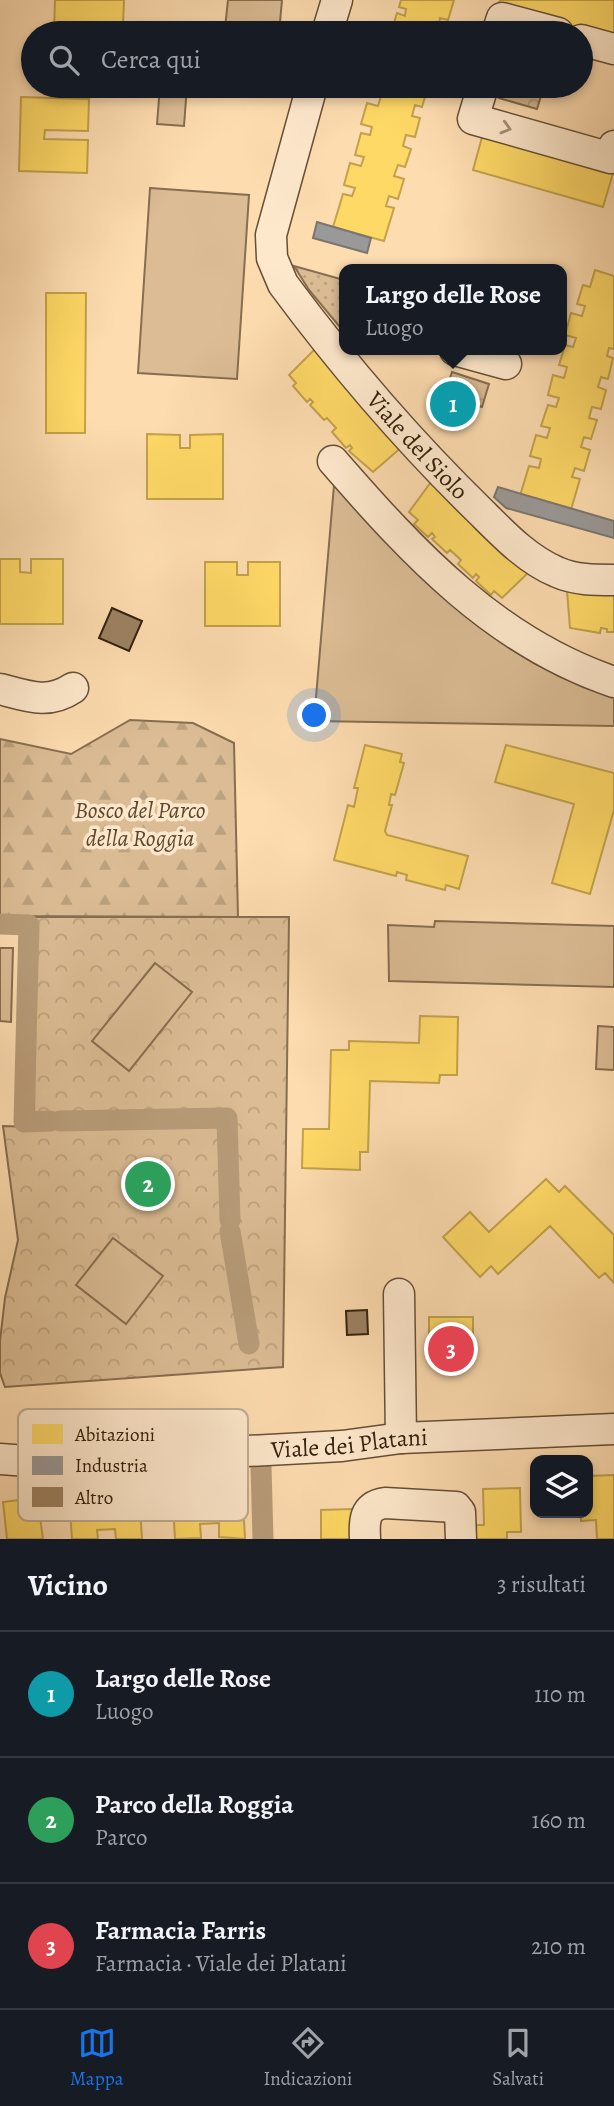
<!DOCTYPE html>
<html lang="it">
<head>
<meta charset="utf-8">
<style>
  body { margin:0; font-family:Alegreya,serif; background:#20242c; color:#f1f3f6 }
  .controls { position:absolute; right:21px; bottom:21px; display:grid; overflow:hidden; border-radius:14px; box-shadow:0 4px 10px #0003 }
  .controls button { width:63px; height:63px; display:grid; place-items:center; padding:0; border:0; border-bottom:2px solid #363941; background:#171b24; color:#f1f3f6; font:35px sans-serif }
  .you { position:absolute; left:315px; top:716px; width:24px; height:24px; margin:-18px; border:5px solid #fff; border-radius:50%; background:#1a73e8; box-shadow:0 0 0 10px #1a73e833 }
  .badge { display:grid; place-items:center; width:46px; height:46px; border-radius:50%; background:#1a73e8; color:#fff; font-size:23px; font-weight:700 }
  .pin { position:absolute; translate:-50% -50%; border:4px solid #fff; box-shadow:0 2px 7px #0006 }
  .popup { position:absolute; left:339px; top:264px; width:228px; height:91px; box-sizing:border-box; display:grid; place-content:center; border-radius:14px; background:#171b24; filter:drop-shadow(0 2px 5px #0005); font-size:23px; white-space:nowrap; color:#9ea1a6 }
  .popup b { font-size:26px; color:#f1f3f6 }
  .popup::after { content:''; position:absolute; left:50%; top:100%; margin-left:-14px; border:14px solid transparent; border-top-color:#171b24 }
  .list { margin:0; padding:0; list-style:none }
  h2 { display:flex; justify-content:space-between; align-items:center; height:91px; margin:0; padding:0 28px; font-size:30px }
  h2 small { font-size:23px; font-weight:400; color:#9ea1a6 }
  .list li { display:grid; grid-template-columns:46px 1fr auto; gap:21px; align-items:center; box-sizing:border-box; height:126px; padding:0 28px; border-top:2px solid #363941 }
  .list b { display:block; font-size:26px; white-space:nowrap }
  .list p { margin:0; font-size:23px; white-space:nowrap; color:#9ea1a6 }
  .list em { font-size:23px; font-style:normal; color:#9ea1a6 }
  .icon { flex:none; width:38px; height:38px; fill:none; stroke:currentColor; stroke-width:2; stroke-linecap:round; stroke-linejoin:round }
  .map { position:relative; flex:none; width:614px; height:1539px; overflow:hidden }
  .search { position:absolute; background:#171b24; box-shadow:0 4px 10px #0003; left:21px; right:21px; top:21px; height:77px; display:flex; align-items:center; gap:18px; box-sizing:border-box; padding:0 24px; border-radius:38px; color:#9ea1a6; font-size:26px }
  .sheet { height:469px; background:#171b24 }
  nav { display:flex; justify-content:space-around; align-items:center; box-sizing:border-box; height:98px; border-top:2px solid #363941; background:#171b24; font-size:19px; color:#9ea1a6 }
  nav a { display:grid; justify-items:center; gap:4px }
  nav .on { color:#1a73e8 }
  .map>svg:first-child { display:block }
  .grass { fill:url(#grass-dots); stroke:#876e50; stroke-width:2 }
  .forest { fill:url(#forest-firs); stroke:#876e50; stroke-width:2 }
  .park { fill:url(#park-crowns); stroke:#876e50; stroke-width:2 }
  .garden { fill:#dbbc94; stroke:#876e50; stroke-width:2 }
  .homes { fill:#ffd966; stroke:#c2a24b; stroke-width:2 }
  .industry { fill:#999; stroke:#7a756f; stroke-width:2 }
  .lines { fill:none; stroke-linecap:round; stroke-linejoin:round }
  .canal { stroke:#b89c79; stroke-width:21 }
  .building { fill:#9c8262; stroke:#33200d; stroke-width:2 }
  .minor-casing { stroke:#664f36; stroke-width:33 }
  .minor { stroke:#fee8cc; stroke-width:30 }
  .oneway { stroke:#a38e76 }
  .labels { text-anchor:middle; dominant-baseline:central; stroke-width:7; stroke-linejoin:round; paint-order:stroke }
  .street-label { font-size:24px; fill:#33200d; stroke:#fee8cc }
  .park-label { font-size:24px; font-style:italic; fill:#5d472f; stroke:#fee8cc }
  .key { fill:#fee8cc; stroke:#c1ac93; stroke-width:2 }
  .key-label { font-size:19px; fill:#33200d }
</style>
</head>
<body>
<div class="map">
<svg width="614" height="1539" viewBox="0 0 614 1539">
  <defs>
    <pattern id="grass-dots" width="8" height="8" patternUnits="userSpaceOnUse" patternTransform="scale(1.75)"><rect width="8" height="8" fill="#dbbc94"/><path d="M2 2h.1M6 6h.1" fill="none" stroke="#bca17e" stroke-width="1.8" stroke-linecap="round"/></pattern>
    <pattern id="forest-firs" width="22" height="20" patternUnits="userSpaceOnUse" patternTransform="scale(1.75)"><rect width="22" height="20" fill="#dbbc94"/><path d="M5 1l3.5 6h-7zM16 11l3.5 6h-7z" fill="#bca17e"/></pattern>
    <pattern id="park-crowns" width="20" height="18" patternUnits="userSpaceOnUse" patternTransform="scale(1.75)"><rect width="20" height="18" fill="#dbbc94"/><path d="M2 6a3 3 0 1 1 6 0M12 15a3 3 0 1 1 6 0" fill="none" stroke="#bca17e"/></pattern>
  </defs>
  <rect width="100%" height="100%" fill="#fddcb0"/>
  <filter id="stains"><feTurbulence type="fractalNoise" baseFrequency=".00286" numOctaves="4"/><feColorMatrix values="0 0 0 0 .2 0 0 0 0 .09 0 0 0 0 .02 0 0 0 .5 -.17"/></filter>
  <radialGradient id="worn" r=".72"><stop offset=".6" stop-color="#630" stop-opacity="0"/><stop offset="1" stop-color="#630" stop-opacity=".3"/></radialGradient>
  <path class="grass" d="M294 266 344 280V332L309 290Z"/>
  <path class="forest" d="M130 720 193 723 234 743 238 917 0 916V739L71 754Z"/>
  <path class="park" d="M503 86H544L537 109 499 98Z
    M452 372 489 384 482 407 444 396Z
    M35 917H289L283 1367 5 1387 0 1373V1341L5 1298 18 1240 3 1126 34 1127Z"/>
  <path class="garden" d="M228 0H282L279 33 225 28Z
    M160 86H187L184 126 157 124Z
    M150 188 249 195 237 379 138 373Z
    M334 485C413 570 497 665 614 696V726L314 721Z
    M435 921 614 926V987L389 981 388 925 434 927Z
    M0 948H13L11 1022 0 1021Z
    M155 963 192 992 129 1071 92 1041Z
    M598 1026 614 1027V1070L596 1069Z
    M113 1238 163 1276 126 1324 76 1285Z"/>
  <path class="homes" d="M55 0H124L123 25 79 23V32L121 33H54Z
    M401 0H454L448 20 440 18 439 23 446 25 444 33H391L397 13 405 16 406 9 399 7Z
    M500 0H614V42L498 9Z
    M376 86 428 87 422 107 415 105 412 116 420 118 415 137 406 135 403 146 411 149 405 167 398 165 394 176 404 179 398 199 389 196 386 206 394 208 384 241 333 227 343 194 352 196 355 188 344 185 350 163 361 166 364 157 355 155 361 133 370 135 372 127 361 124 367 103 378 106 381 96 373 94Z
    M21 97 89 99 88 131 45 130 44 139 88 140 87 173 19 171Z
    M484 130 614 170 603 207 473 170Z
    M595 270 614 276V349L609 348 607 356 613 358 608 379 601 377 598 387 606 390 601 409 592 407 589 418 597 420 591 439 584 437 581 447 590 450 584 471 575 468 572 477 580 479 570 513 519 499 529 466 539 468 541 459 530 456 536 435 547 438 550 428 541 426 548 405 556 407 559 398 548 395 553 375 564 378 567 367 559 365 565 345 573 347 576 338 565 335 571 313 582 316 585 306 577 304 583 285 590 287Z
    M46 293H86L85 433H46Z
    M317 347 403 446 373 472 349 451 352 448 350 445 346 448 332 432 336 428 327 418 324 420 310 405 313 402 310 399 307 402 293 386 296 383 289 375Z
    M147 434 180 435V448H190V435L223 434V499H147Z
    M431 482 529 572 502 598 494 591 491 595 476 581 479 577 476 574 473 578 458 564 461 560 450 550 447 553 432 539 435 537 432 533 428 537 414 524 418 520 409 512Z
    M0 559H20V572L31 573V559H63V624H0Z
    M205 562H237V575H248V562H280V626H205Z
    M567 591H614V632H607V629L601 628 600 633 570 628Z
    M365 745 402 754 400 762 404 763 395 795 391 794 389 805H392L385 831 387 835 468 856 459 889 446 885 445 890 406 880 407 875 397 872 396 876 334 860 348 805 354 807 358 788H354Z
    M506 745 614 773V810L590 894 552 883 574 804 495 782Z
    M420 1016 458 1017 457 1075H440L439 1083 370 1081 368 1152H360V1170L302 1168 303 1129H329L331 1050H349V1041L419 1043Z
    M546 1179 559 1192 565 1186 614 1235V1283L605 1273 599 1278 550 1226 498 1274 491 1266 480 1277 443 1237 470 1212 489 1232Z
    M429 1317H473V1359H429Z
    M614 1475V1539H597L596 1520 581 1521V1513H588V1476Z
    M520 1488 521 1532H507V1539H473V1525H484L483 1489Z
    M220 1491 221 1502 243 1501 245 1539 219 1537V1523L200 1524 201 1538 175 1539 173 1505 193 1504V1492Z
    M117 1497 118 1508 140 1507 142 1539H116L115 1529 97 1530 98 1539H72L70 1511 90 1510V1498Z
    M33 1498 35 1510H39L43 1539H7L3 1502Z
    M352 1509 353 1539H321V1510Z"/>
  <path class="industry" d="M317 222 371 238 367 253 313 238Z
    M498 487 614 521V538L506 508 494 497Z"/>
  <g class="lines">
    <path class="canal" d="M0 924 29 925 24 1122 50 1121
      M60 1121 227 1118 230 1220
      M230 1231 249 1344
      M261 1466 263 1539"/>
  </g>
  <path class="building" d="M112 608 142 621 129 651 99 638Z
    M367 1310 368 1334 347 1335 346 1311Z"/>
  <g class="lines">
    <defs>
      <g id="minor">
        <path d="M327 33 337 0"/>
        <path d="M497 33 502 18 558 33"/>
        <path d="M581 40 614 49"/>
        <path id="s1" d="M312 86 271 235 272 258 283 284C343 365 410 443 482 513 504 535 528 560 557 572 575 580 594 580 614 580"/>
        <path d="M483 86 473 119 611 158 614 146"/>
        <path d="M455 350 506 364"/>
        <path d="M333 461C413 553 495 642 614 682"/>
        <path d="M0 689C27 696 48 705 73 688"/>
        <path d="M399 1294 401 1438"/>
        <path id="s2" d="M0 1459 41 1462 342 1446 401 1438 614 1429"/>
        <path d="M365 1539C364 1521 364 1506 385 1503L456 1507 460 1512 461 1539"/>
      </g>
    </defs>
    <use href="#minor" class="minor-casing"/>
    <use href="#minor" class="minor"/>
  </g>
  <defs><path id="oneway-chevron" d="M-2-3.5L2.5 0L-2 3.5" fill="none" stroke-width="1.6" stroke-linecap="round" stroke-linejoin="round" transform="scale(1.75)"/></defs>
  <use class="oneway" href="#oneway-chevron" transform="translate(506 128) rotate(16)"/>
  <g class="labels">
    <g class="street-label">
      <text stroke="none"><textPath href="#s1" startOffset="416">Viale del Siolo</textPath></text>
      <text stroke="none"><textPath href="#s2" startOffset="350">Viale dei Platani</textPath></text>
    </g>
    <g class="park-label">
      <text x="140" y="810">Bosco del Parco<tspan x="140" dy="28">della Roggia</tspan></text>
    </g>
  </g>
  <rect x="18" y="1409" width="230" height="112" rx="10" class="key"/>
  <rect x="32" y="1424" width="31" height="20" fill="#ffd966"/>
  <rect x="32" y="1456" width="31" height="19" fill="#999"/>
  <rect x="32" y="1487" width="31" height="20" fill="#9c8262"/>
  <g class="key-label">
    <text x="75" y="1441">Abitazioni</text>
    <text x="75" y="1472">Industria</text>
    <text x="75" y="1504">Altro</text>
  </g>
  <rect width="100%" height="100%" filter="url(#stains)"/>
  <rect width="100%" height="100%" fill="url(#worn)"/>
</svg>
<div class="controls">
<button><svg class="icon" aria-label="layers" viewBox="0 0 24 24"><path d="M12 4l9 5-9 5-9-5zM3 14l9 5 9-5"/></svg></button>
</div>
<div class="you"></div>
<div class="pin badge" style="left:453px;top:404px;background:#0f9aa8">1</div>
<div class="popup"><b>Largo delle Rose</b>Luogo</div>
<div class="pin badge" style="left:148px;top:1184px;background:#2e9e5b">2</div>
<div class="pin badge" style="left:451px;top:1349px;background:#e0444e">3</div>
<div class="search"><svg class="icon" aria-label="search" viewBox="0 0 24 24"><circle cx="10" cy="10" r="6"/><path d="M15 15l6 6"/></svg>Cerca qui</div>
</div>
<section class="sheet">
<h2>Vicino<small>3 risultati</small></h2>
<ul class="list">
<li><span class="badge" style="background:#0f9aa8">1</span><div><b>Largo delle Rose</b><p>Luogo</p></div><em>110 m</em></li>
<li><span class="badge" style="background:#2e9e5b">2</span><div><b>Parco della Roggia</b><p>Parco</p></div><em>160 m</em></li>
<li><span class="badge" style="background:#e0444e">3</span><div><b>Farmacia Farris</b><p>Farmacia · Viale dei Platani</p></div><em>210 m</em></li>
</ul>
</section>
<nav>
<a class="on"><svg class="icon" aria-label="map" viewBox="0 0 24 24"><path d="M3 6l6-2 6 2 6-2v14l-6 2-6-2-6 2zM9 4v14M15 6v14"/></svg>Mappa</a>
<a><svg class="icon" aria-label="directions" viewBox="0 0 24 24"><path d="M12 3l9 9-9 9-9-9zM9 14v-3h6M13 9l2 2-2 2"/></svg>Indicazioni</a>
<a><svg class="icon" aria-label="saved" viewBox="0 0 24 24"><path d="M7 4h10v16l-5-4-5 4z"/></svg>Salvati</a>
</nav>
</body>
</html>
